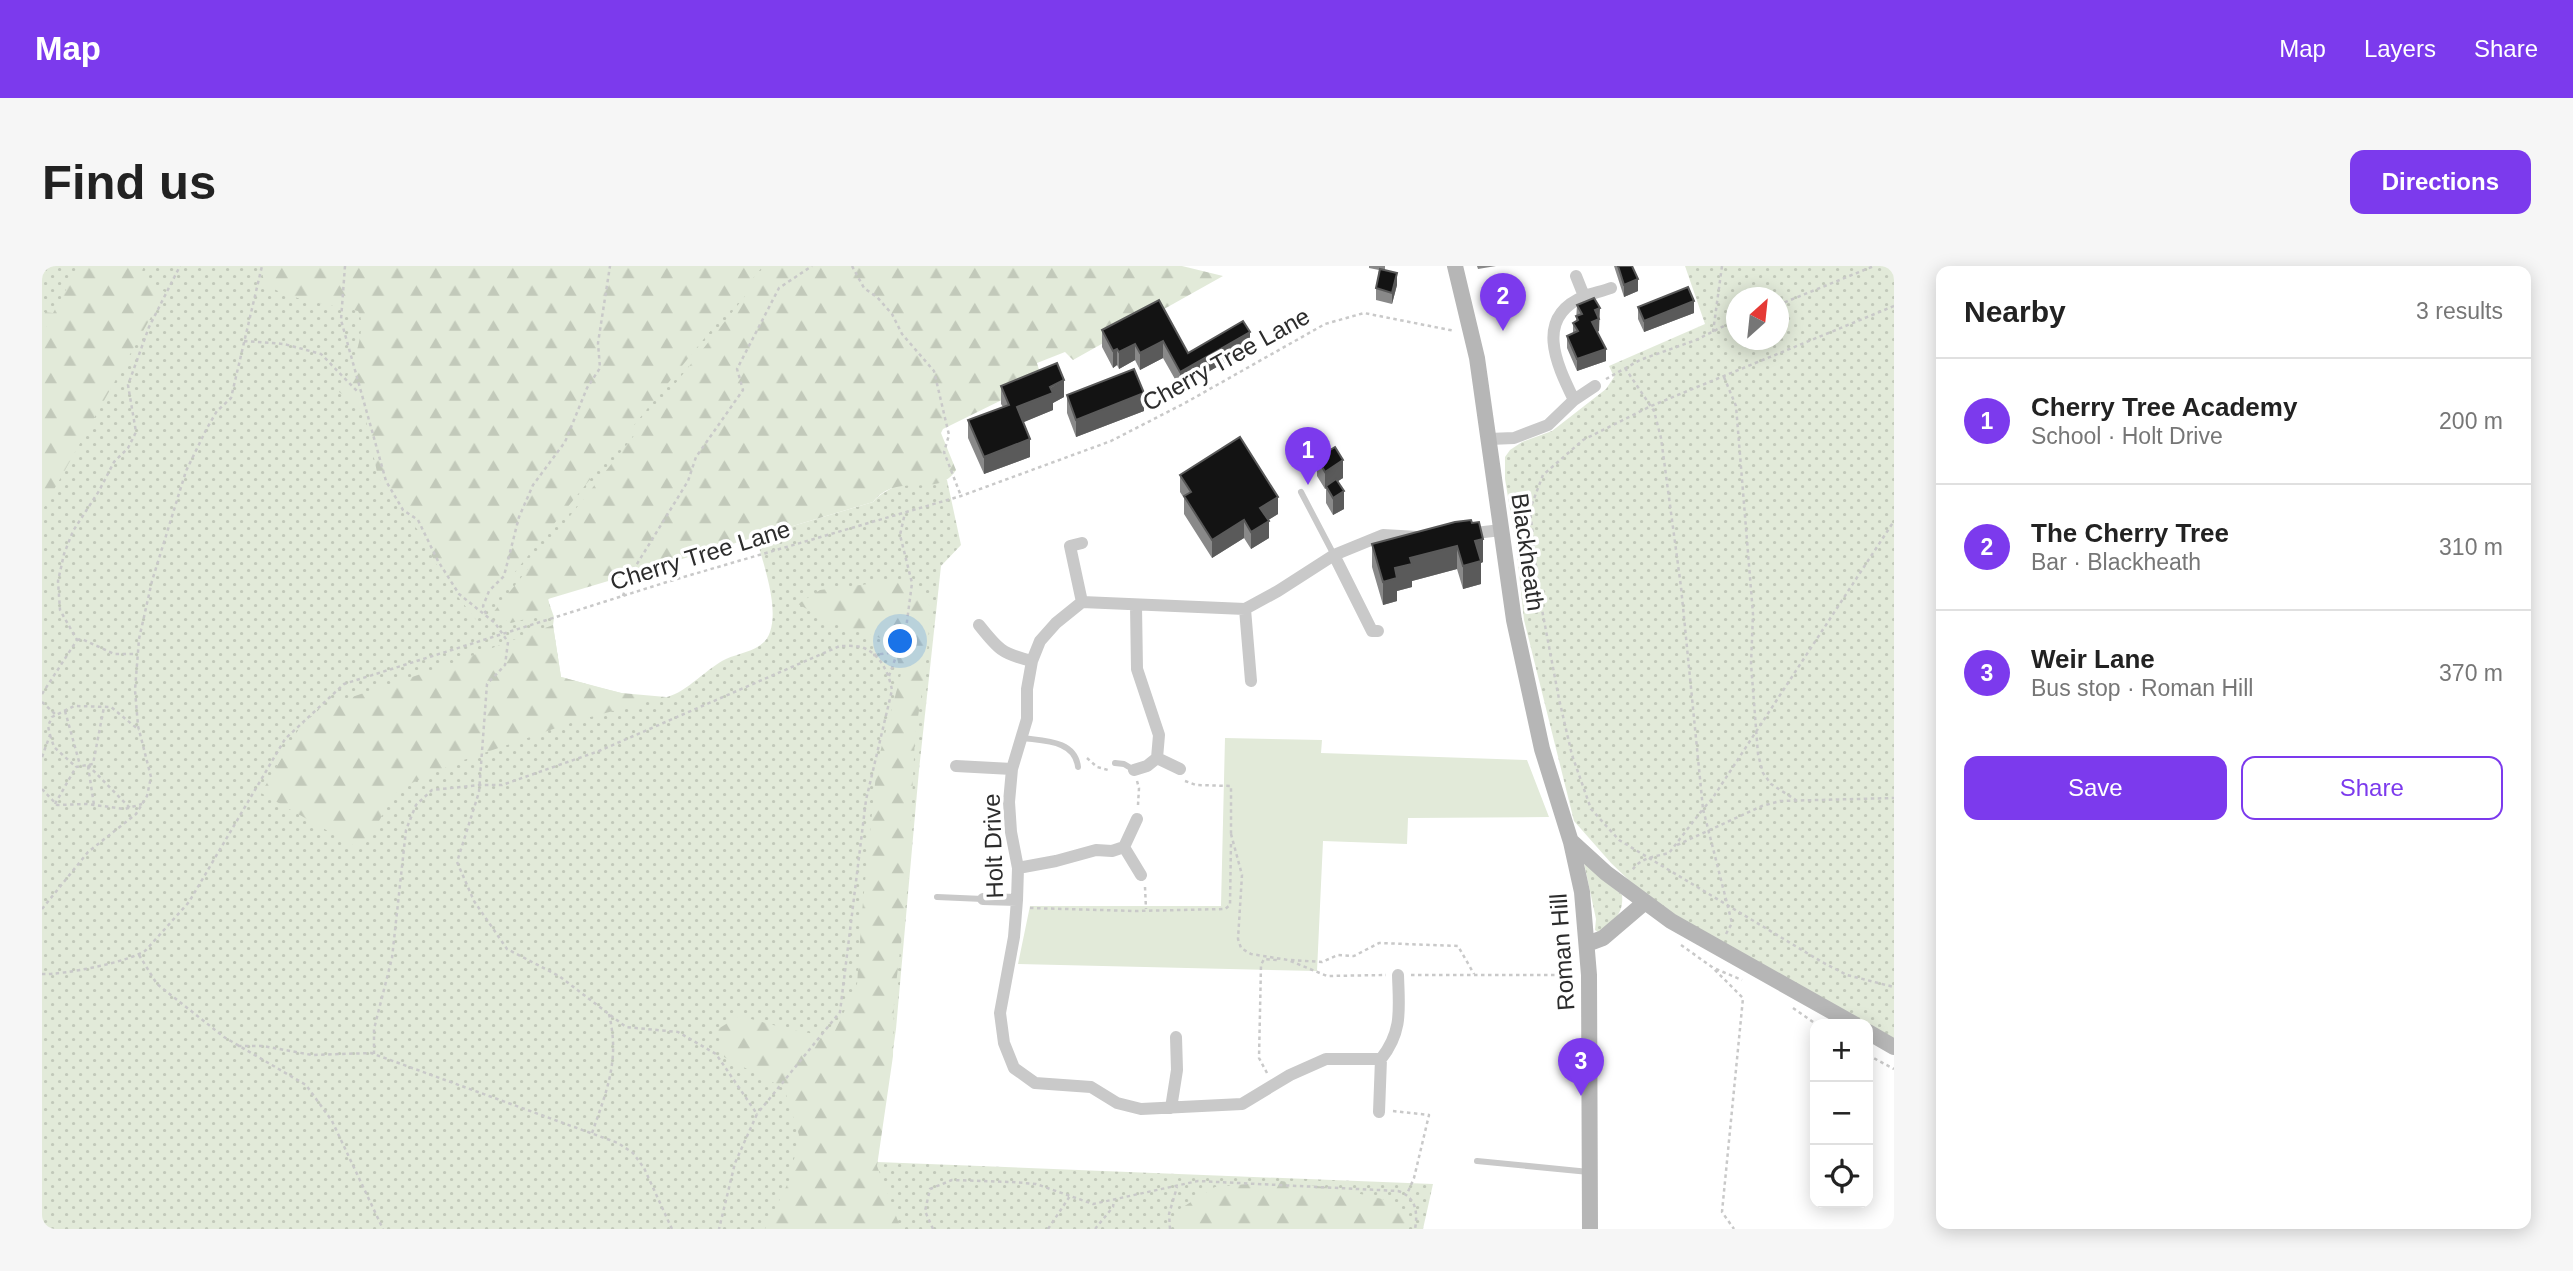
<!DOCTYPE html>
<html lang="en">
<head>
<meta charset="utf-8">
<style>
  body { margin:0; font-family:Arial,sans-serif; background:#f6f6f6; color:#222 }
  .controls { position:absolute; right:21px; bottom:21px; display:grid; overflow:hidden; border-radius:14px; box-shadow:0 4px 18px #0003 }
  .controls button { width:63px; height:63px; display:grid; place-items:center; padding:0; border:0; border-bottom:2px solid #e0e0e0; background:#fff; color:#222; font:35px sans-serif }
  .compass { position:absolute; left:1684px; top:21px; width:63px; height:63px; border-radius:50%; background:#fff; box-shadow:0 4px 18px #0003; rotate:27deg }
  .you { position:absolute; left:859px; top:376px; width:24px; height:24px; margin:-18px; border:5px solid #fff; border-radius:50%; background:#1a73e8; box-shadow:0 0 0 10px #1a73e833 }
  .badge { display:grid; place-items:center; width:46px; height:46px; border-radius:50%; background:#7c3aed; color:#fff; font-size:23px; font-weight:700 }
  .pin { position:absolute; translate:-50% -58px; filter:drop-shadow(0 2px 4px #0008) }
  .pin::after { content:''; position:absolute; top:37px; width:24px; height:21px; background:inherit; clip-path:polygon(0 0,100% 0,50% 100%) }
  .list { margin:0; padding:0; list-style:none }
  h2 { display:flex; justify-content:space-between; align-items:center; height:91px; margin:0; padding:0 28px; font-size:30px }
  h2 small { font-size:23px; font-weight:400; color:#767676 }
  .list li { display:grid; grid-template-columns:46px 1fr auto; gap:21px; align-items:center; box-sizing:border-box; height:126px; padding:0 28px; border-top:2px solid #e0e0e0 }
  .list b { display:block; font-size:26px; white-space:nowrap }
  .list p { margin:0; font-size:23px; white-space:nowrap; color:#767676 }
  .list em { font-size:23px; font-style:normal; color:#767676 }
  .actions { display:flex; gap:14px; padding:21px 28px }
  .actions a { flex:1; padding:16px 0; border:2px solid #7c3aed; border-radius:14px; text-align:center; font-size:24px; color:#7c3aed }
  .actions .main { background:#7c3aed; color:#fff }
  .icon { flex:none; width:38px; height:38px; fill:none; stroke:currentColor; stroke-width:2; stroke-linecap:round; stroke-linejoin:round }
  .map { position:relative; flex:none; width:1852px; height:963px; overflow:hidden; border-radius:14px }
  header { display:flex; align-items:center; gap:42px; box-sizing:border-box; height:98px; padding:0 35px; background:#7c3aed; color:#fff }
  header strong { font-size:33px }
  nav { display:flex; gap:38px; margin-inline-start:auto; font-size:24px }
  .intro { display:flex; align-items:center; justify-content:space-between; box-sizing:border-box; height:168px; padding:0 42px }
  h1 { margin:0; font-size:49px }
  .button { padding:18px 32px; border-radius:14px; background:#7c3aed; color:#fff; font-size:24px; font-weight:700 }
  main { display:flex; gap:42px; padding:0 42px }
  aside { flex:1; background:#fff; border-radius:14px; box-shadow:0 4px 18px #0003 }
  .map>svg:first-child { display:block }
  .grass { fill:url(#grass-dots); fill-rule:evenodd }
  .forest { fill:url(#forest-firs) }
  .park { fill:#e2ead9 }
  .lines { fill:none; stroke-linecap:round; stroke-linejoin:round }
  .path { stroke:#c9c9c9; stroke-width:2.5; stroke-dasharray:3.5 3.5; stroke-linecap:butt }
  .lane { stroke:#c9c9c9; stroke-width:6 }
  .street { stroke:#c9c9c9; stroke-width:12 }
  .secondary { stroke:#b6b6b6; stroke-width:16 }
  .wall { fill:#898989 }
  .shaded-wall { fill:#5a5a5a }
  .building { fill:#131313; stroke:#5a5a5a; stroke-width:2 }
  .labels { text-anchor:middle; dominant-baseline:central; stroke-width:7; stroke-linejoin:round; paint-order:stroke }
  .street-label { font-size:24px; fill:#2c2c2c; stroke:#fff }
</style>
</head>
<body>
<header>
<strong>Map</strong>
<nav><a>Map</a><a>Layers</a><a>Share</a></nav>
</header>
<div class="intro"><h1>Find us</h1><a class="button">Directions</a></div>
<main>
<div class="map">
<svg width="1852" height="963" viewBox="0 0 1852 963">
  <defs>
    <pattern id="grass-dots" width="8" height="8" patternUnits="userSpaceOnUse" patternTransform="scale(1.75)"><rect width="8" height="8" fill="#e2ead9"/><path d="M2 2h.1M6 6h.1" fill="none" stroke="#c2c9ba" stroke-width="1.8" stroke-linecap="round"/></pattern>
    <pattern id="forest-firs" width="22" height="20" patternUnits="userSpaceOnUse" patternTransform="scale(1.75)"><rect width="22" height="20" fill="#e2ead9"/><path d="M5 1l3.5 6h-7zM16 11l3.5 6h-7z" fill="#c2c9ba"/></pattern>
  </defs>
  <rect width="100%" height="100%" fill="#fff"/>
  <path class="grass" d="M0 0H758L506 334 512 351 511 360 519 411C543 417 601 436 625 431 645 426 665 402 684 393 699 386 722 385 728 366 737 340 721 297 714 271L831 236C849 216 879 213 905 214L919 279 899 300 877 504 854 763 835 896 1391 918 1381 963H0Z
    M1643 0H1852V779L1826 758H1813L1629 655 1569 597 1532 555 1482 354 1474 279 1463 213V191L1468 184 1480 176 1510 165 1564 123 1572 111 1567 100 1663 58ZM1694 32H1736V74H1694Z
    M1542 597 1580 629C1582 647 1571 658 1556 666L1553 664 1554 653Z"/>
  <path class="forest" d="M37 0H102L98 10 123 26 0 245V69L5 60 0 66V46L11 47Z
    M223 0H721L434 354 403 314 375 263 341 222 335 206 323 150 315 138 297 126C307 109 327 63 316 45 298 40 225 32 221 11 220 8 222 3 223 0Z
    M727 0H1140L1181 10 1031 94 1023 86 995 97 1000 114 901 163 899 167 914 204C895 234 856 204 831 236L506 333 509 346 469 357 450 348Z
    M867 313 889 341 883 406 873 470 866 618 852 735 851 790 835 900 859 963H723L748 913 757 869 742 822 682 791 676 763 697 750 750 764 790 771 815 719 820 646 835 498 859 408 851 376 788 356 756 338 778 324Z
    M511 359 519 411 579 427 624 431 537 454 416 496 361 521 353 528 321 582H316L219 527 258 461 280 441 400 401Z
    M1239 915 1297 923 1357 937 1367 963H1135L1133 946 1173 921Z"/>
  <path class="park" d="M1183 472 1280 474 1279 487 1485 494 1507 551 1366 552 1365 578 1281 575 1275 705 976 698 988 640H1179Z"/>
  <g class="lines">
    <path class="path" d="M303 0 299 54 344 215 361 244 376 254 396 295 417 328 453 357 466 376 463 399 445 418 437 526 415 596 432 635 465 683 517 710 584 761 636 766 674 788 715 848 693 897 677 963
      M810 0 822 22 835 31 850 48 860 68 892 105 907 169 902 186 919 230
      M1736 39 1832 0
      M1852 40 1609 140 1541 174 1501 209 1488 243 1497 328 1517 433 1530 489 1549 543 1577 574 1780 696 1805 709 1852 721
      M1671 66 1680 0
      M202 75 242 78 279 88 317 127
      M1583 102 1612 145 1619 172 1639 321 1661 543 1627 587C1612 591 1598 591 1589 606
      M1682 111 1694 140 1711 348 1709 398 1716 488 1721 507 1729 518 1754 534
      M1564 113 1598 94 1654 74 1694 54
      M581 330 587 311 646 215 654 191 701 124 695 103 737 22 770 0
      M444 348 441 340 447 325 462 310 477 251 491 219 523 176 545 122 558 102 556 77 568 0
      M35 374 40 373 72 388H94
      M831 389 855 386
      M847 410 864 363 870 317 858 269 863 247
      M0 428 35 374 18 344 16 315 22 288 31 265 57 225 72 196 86 182 94 166 86 119 107 61 138 0
      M0 436 13 448
      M23 445 38 499
      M8 469 12 481 34 501
      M0 491 8 469 6 460 10 451 32 440 69 441 97 464
      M1045 492 1055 501 1066 504
      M46 499 88 542
      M46 500 52 539
      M1095 515 1097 522 1096 539
      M1143 515 1154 519 1189 520V568
      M0 523 15 539 45 538 83 543 100 538
      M13 538 34 501 51 498 62 441
      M1189 568 1200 609 1196 673 1199 682 1209 688 1246 694 1285 710 1344 709
      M1635 579 1720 540 1738 535 1852 532
      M1103 621 1104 643
      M988 642 1093 645 1183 643 1188 639 1189 575
      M0 643 46 586 94 548 105 530 109 511 96 460 93 424 97 373 110 315 144 205 165 162 175 145 189 132 220 0
      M1684 668 1690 657 1661 543 1670 533 1852 255
      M1639 679 1670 701 1701 732 1680 946 1692 963
      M97 689 115 718 182 771 264 819 290 855 341 963
      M1249 694 1280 696 1296 689 1312 690 1337 677 1416 680 1432 708
      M1674 703 1700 714
      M0 708C21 709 88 696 104 684L147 636 243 473 302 418 628 315 919 230 1069 175 1143 137 1283 58 1322 47 1413 65
      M1369 709H1533
      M1751 742 1774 758
      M196 780H221L270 789 329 787 576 877 591 887 602 902 630 963
      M332 788V763L350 692 364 564 374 539 390 524 438 519H460L557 485 798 380C805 380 815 379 822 382 839 389 847 408 850 424L824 534 798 746 715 848
      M1826 789 1852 803
      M1225 807 1217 792 1219 699 1222 693 1235 694
      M1351 845 1387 849 1372 912 1365 928
      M550 867C565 824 578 794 567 748
      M891 963 883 945 888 923 910 914 970 916 994 918 1051 938 1156 915 1356 925C1374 931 1376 946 1373 963
      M1006 963 1028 930
      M1053 963 1071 941 1072 934
      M1128 963 1127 948 1135 921"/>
    <path class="lane" d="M1259 226 1292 289
      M981 472C1002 475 1033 474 1036 501
      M1073 497 1082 498 1092 504
      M895 631 941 633
      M1435 895 1547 906"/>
    <path class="street" d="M1534 10 1542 30
      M1532 134C1515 99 1491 51 1543 30 1551 27 1561 25 1569 22
      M1447 173 1472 172 1506 159 1532 134 1553 120
      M1425 268 1459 264
      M1040 277 1028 280 1040 336
      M1292 289 1330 365H1336
      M1094 340 1095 403 1117 469 1115 492 1138 503
      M1203 343 1209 415
      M937 359C956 383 960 388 990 395
      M914 500 970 503
      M1092 504 1105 500 1115 492
      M1082 581 1099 609
      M976 602 1014 595 1054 584 1070 585 1082 581 1095 553
      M941 633 975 634
      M1356 709C1357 743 1361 765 1339 793H1284L1248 809 1200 838 1099 843 1075 837 1049 821 993 817 972 802 962 777 958 747 972 671 975 634 976 602 969 566 967 536 970 503 985 453V423L990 395 998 375 1014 357 1040 336 1203 343 1236 325 1292 289 1341 269 1376 271
      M1129 842 1135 804 1134 771
      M1337 846 1339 793"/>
    <path class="secondary" d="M1413 0 1435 92 1472 354 1500 483 1529 576 1540 626 1547 709 1548 963
      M1530 576 1564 607 1629 655 1812 758
      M1545 678 1561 672 1602 637
      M1826 766 1852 781"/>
  </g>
  <path class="wall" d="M1327 0H1343V4L1355 19 1350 38 1334 34V22L1337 4 1327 2Z
    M1435 0H1454L1436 3Z
    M1572 0H1590L1596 25 1582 31Z
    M1117 34 1146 87 1208 82 1138 122 1121 92 1098 104 1093 94 1077 103 1075 99 1071 102 1060 81V64Z
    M1535 39 1558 54H1557V65L1555 66 1564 95 1535 105 1525 82V70L1531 68V57L1534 55Z
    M1596 41 1652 47 1602 66 1596 53Z
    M959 120 1022 131 1011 137V144L981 156 988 191 942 208 926 172V154L961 141 959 138Z
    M1025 129 1102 145 1034 171 1025 147Z
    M1275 192 1301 212 1296 215 1302 243 1291 249 1284 237V223H1283L1275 210Z
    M1138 209 1236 248 1226 254 1227 272 1209 283 1202 272 1170 292 1142 248V232L1138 226Z
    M1413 256 1441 296 1439 297V318L1421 323 1415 303 1370 315V321L1355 325V335L1341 339 1330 301V278Z"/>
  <path class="shaded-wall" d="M1355 7V19L1350 38V27Z
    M1596 13V25L1582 31V19Z
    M1652 35V47L1602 66V55Z
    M1558 42 1557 65 1550 68V56L1553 44Z
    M1208 66V82L1138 122V106Z
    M1121 75V92L1098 104V87Z
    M1093 78V94L1077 103V86Z
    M1075 83V99L1071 102V85Z
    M1564 83V95L1535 105V93Z
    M1022 114V131L1011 137V144L975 159V141Z
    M1102 127V145L1034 171V154Z
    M988 173V191L942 208V191Z
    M1301 194V212L1285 222 1284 220 1283 223V206Z
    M1302 225V243L1291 249V232Z
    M1236 231V248L1218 259V242Z
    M1202 254V272L1170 292V274Z
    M1227 255V272L1209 283V266Z
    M1441 273V296L1439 297V318L1421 323V300L1433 275Z
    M1415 280V303L1370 315V321L1355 325V335L1341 339V316L1353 302 1368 292Z"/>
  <path class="building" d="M1576 0H1590L1596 13 1582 19Z
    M1338 3 1355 7 1350 27 1334 22Z
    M1646 21 1652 35 1602 55 1596 41Z
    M1552 32 1558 42 1553 44 1557 53 1550 56 1564 83 1535 93 1525 70 1536 65 1531 57 1536 54 1534 50 1540 48 1535 39Z
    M1117 34 1146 87 1201 55 1208 66 1138 106 1121 75 1098 87 1093 78 1077 86 1075 83 1071 85 1060 64Z
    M1015 97 1022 114 1008 121 1011 127 975 141 988 173 942 191 926 154 967 139 959 120Z
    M1092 103 1102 127 1034 154 1025 129Z
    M1198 171 1236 231 1218 242 1227 255 1209 266 1202 254 1170 274 1142 230 1149 226 1138 209Z
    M1293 181 1301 194 1283 206 1275 192Z
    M1294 213 1302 225 1291 232 1284 220Z
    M1429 254 1430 257 1437 256 1441 273 1433 275 1439 295 1421 300 1415 280 1368 292 1370 298 1353 302 1355 312 1341 316 1330 278 1413 256Z"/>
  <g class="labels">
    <g class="street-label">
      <text transform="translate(1184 93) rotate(-29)">Cherry Tree Lane</text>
      <text transform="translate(1486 286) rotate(82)">Blackheath</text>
      <text transform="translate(658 289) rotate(-17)">Cherry Tree Lane</text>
      <text transform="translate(951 580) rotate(-92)">Holt Drive</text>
      <text transform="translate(1520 686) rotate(-94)">Roman Hill</text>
    </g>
  </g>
</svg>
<div class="controls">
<button>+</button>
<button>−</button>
<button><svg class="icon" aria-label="locate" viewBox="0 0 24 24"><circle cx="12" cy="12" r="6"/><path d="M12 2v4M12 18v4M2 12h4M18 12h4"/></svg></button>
</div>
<svg class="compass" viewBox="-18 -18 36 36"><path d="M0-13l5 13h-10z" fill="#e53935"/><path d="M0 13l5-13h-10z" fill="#767676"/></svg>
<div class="you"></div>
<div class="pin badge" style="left:1266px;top:219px">1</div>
<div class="pin badge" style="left:1461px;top:65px">2</div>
<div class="pin badge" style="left:1539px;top:830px">3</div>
</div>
<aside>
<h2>Nearby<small>3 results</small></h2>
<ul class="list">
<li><span class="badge">1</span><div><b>Cherry Tree Academy</b><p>School · Holt Drive</p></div><em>200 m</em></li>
<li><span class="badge">2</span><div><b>The Cherry Tree</b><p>Bar · Blackheath</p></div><em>310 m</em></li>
<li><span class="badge">3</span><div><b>Weir Lane</b><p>Bus stop · Roman Hill</p></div><em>370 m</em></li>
</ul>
<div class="actions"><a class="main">Save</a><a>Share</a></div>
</aside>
</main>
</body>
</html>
